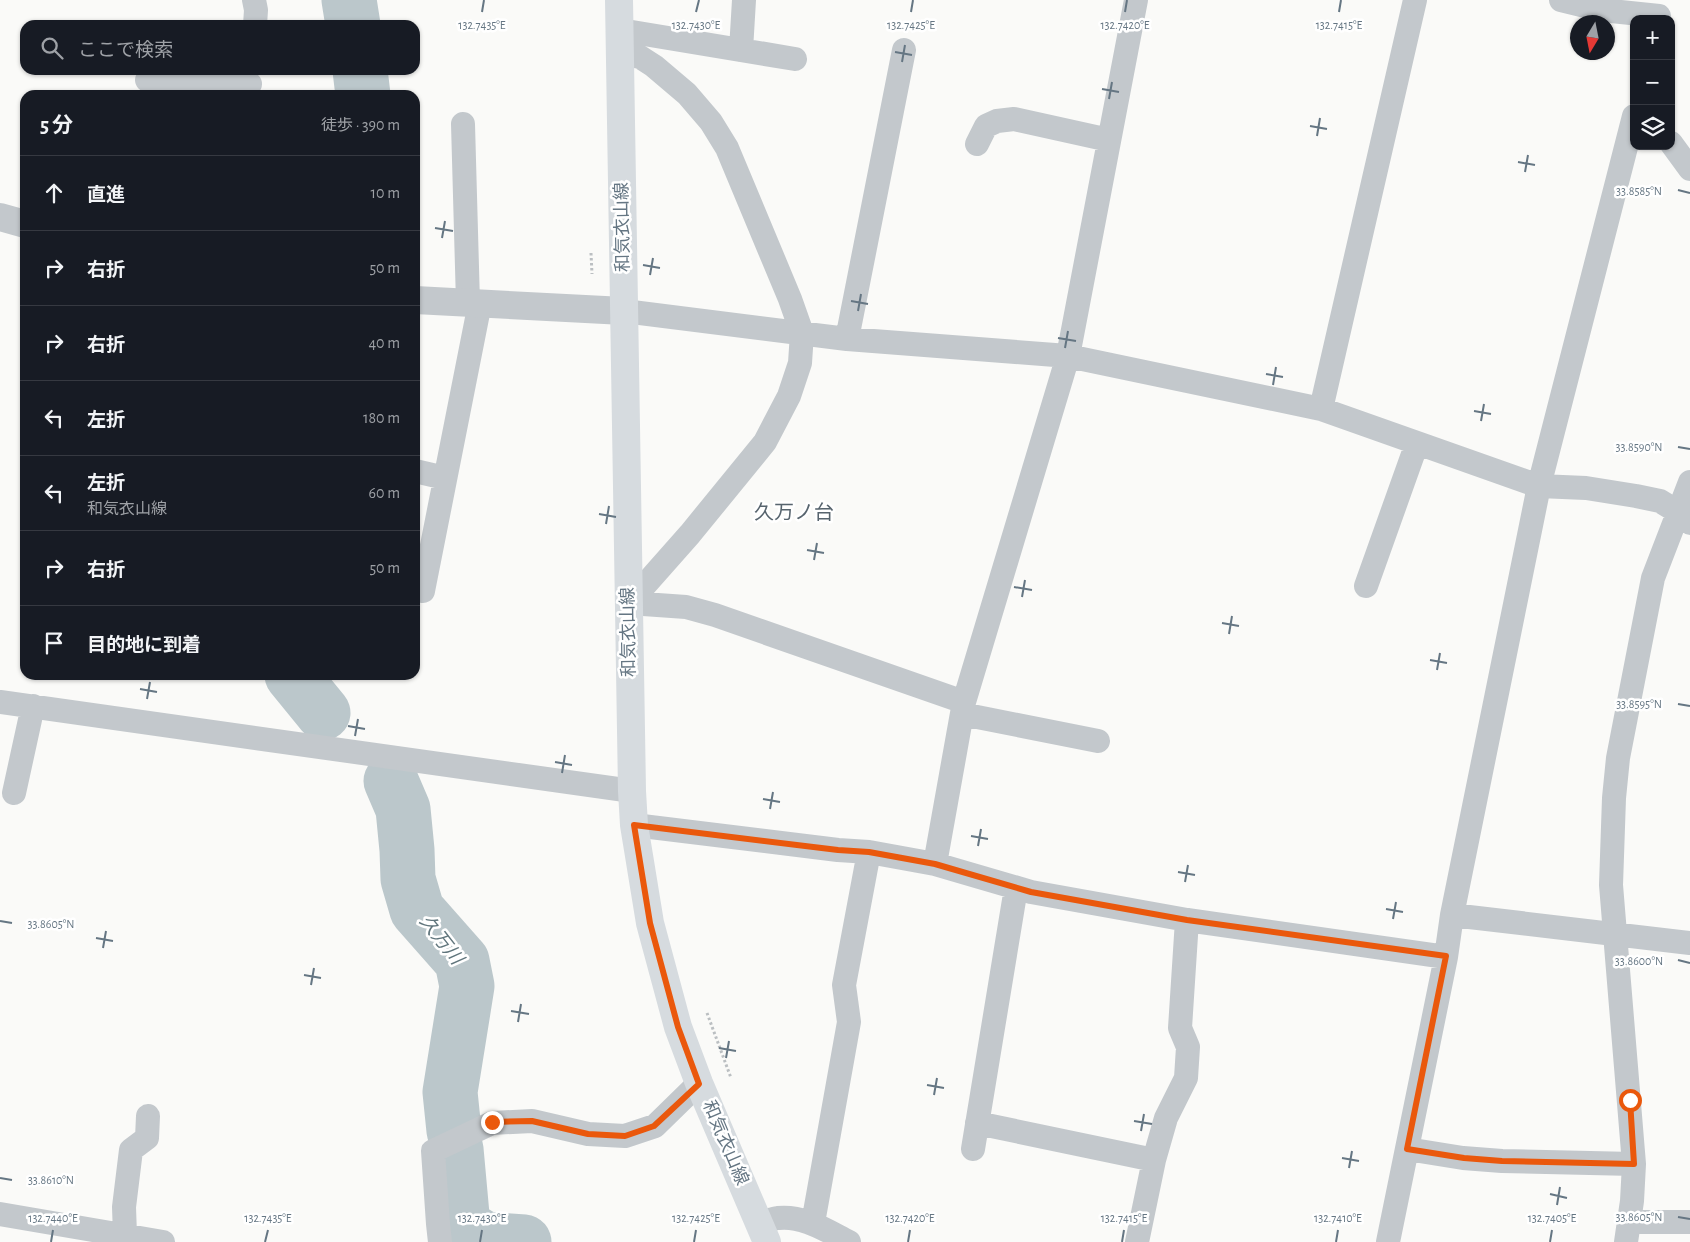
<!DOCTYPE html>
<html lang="ja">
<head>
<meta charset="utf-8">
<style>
  body { margin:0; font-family:"Alegreya Sans","Noto Sans JP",sans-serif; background:#242831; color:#f1f3f6 }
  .controls { position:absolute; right:15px; top:15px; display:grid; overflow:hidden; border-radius:10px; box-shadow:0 1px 4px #0004 }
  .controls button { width:45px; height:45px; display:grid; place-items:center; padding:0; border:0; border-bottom:1px solid #363941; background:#171b24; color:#f1f3f6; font:25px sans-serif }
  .compass { position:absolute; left:1570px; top:15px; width:45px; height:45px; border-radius:50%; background:#171b24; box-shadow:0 1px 4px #0004; rotate:190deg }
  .stop { position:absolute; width:15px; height:15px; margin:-11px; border:4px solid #ea580c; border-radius:50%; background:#fff }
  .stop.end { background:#ea580c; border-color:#fff; box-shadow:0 1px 5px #0008 }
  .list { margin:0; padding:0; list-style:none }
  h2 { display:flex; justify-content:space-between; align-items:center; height:65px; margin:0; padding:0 20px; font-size:21px }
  h2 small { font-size:16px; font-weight:400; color:#9ea1a6 }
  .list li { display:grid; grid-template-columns:32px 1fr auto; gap:15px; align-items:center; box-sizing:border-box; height:75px; padding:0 20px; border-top:1px solid #363941 }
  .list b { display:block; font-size:19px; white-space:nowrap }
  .list p { margin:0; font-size:16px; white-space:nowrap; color:#9ea1a6 }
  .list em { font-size:16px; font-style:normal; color:#9ea1a6 }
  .icon { flex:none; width:28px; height:28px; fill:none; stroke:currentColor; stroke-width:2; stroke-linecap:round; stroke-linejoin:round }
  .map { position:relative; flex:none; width:1690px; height:1242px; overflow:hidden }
  .search { position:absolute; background:#171b24; box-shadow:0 1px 4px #0004; left:20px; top:20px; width:400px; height:55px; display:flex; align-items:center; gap:12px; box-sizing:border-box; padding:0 18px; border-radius:15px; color:#9ea1a6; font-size:19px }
  .panel { position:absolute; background:#171b24; box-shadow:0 1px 4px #0004; left:20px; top:90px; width:400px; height:590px; border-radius:15px }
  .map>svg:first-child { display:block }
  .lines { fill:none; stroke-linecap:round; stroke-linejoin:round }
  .river { stroke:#bbc7cb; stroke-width:55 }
  .path { stroke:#bbbfc2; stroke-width:3; stroke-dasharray:2.5 2.5; stroke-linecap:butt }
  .minor { stroke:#c3c8cc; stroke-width:24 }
  .tertiary { stroke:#c3c8cc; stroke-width:28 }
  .secondary { stroke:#d6dbdf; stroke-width:28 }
  .route { stroke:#ea580c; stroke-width:6 }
  .ticks { fill:none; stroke:#657683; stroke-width:2 }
  .labels { text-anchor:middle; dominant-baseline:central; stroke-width:5; stroke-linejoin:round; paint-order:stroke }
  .street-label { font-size:18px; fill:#657683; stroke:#fff }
  .water-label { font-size:19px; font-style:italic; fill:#60757c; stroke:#fff }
  .quarter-label { font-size:20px; fill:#57646e; stroke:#fff }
  .ticks-label { font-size:12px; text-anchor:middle; fill:#657683; stroke:#fff; stroke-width:5; stroke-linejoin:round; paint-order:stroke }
</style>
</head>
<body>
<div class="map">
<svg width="1690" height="1242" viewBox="0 0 1690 1242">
  <rect width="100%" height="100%" fill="#fafaf8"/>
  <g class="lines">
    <path class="river" d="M349 0 353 25
      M360 70 363 95
      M292 675 323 713
      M391 781 403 809 407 850 408 879 417 910 462 961 467 986 450 1092 454 1131
      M456 1149 463 1226 485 1239 524 1242"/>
    <path class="path" d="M591 253 592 274
      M707 1013 731 1078"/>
    <path class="minor" d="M254 0 256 10 255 25
      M1561 0 1602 10 1659 16
      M620 30 795 59
      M741 50 744 0
      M620 53 640 57 654 66 687 94 711 122 727 148 790 299 802 333 800 363 789 396 765 442 690 534 629 603 686 607 715 615 964 702
      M147 80 250 84
      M463 124 468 303
      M1671 143 1690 169
      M977 144 986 126 997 121 1014 119 1109 140
      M624 311 847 339 1068 356 1321 409 1539 486 1586 488 1636 496 1660 501 1678 512 1690 523
      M847 339 904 50
      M1321 409 1415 0
      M415 471 445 478
      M1366 586 1417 443
      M415 589 423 591 480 303
      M0 702 632 791
      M962 714 1098 741
      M14 793 33 706
      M634 825 838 850 869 852 935 864 1031 892 1187 920 1446 957
      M935 864 964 702 1068 356 1136 0
      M1452 915 1690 943
      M977 1123 1154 1160
      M973 1149 1016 888
      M1407 1149 1463 1158 1502 1161 1634 1164
      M0 1214 163 1242
      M759 1222C765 1221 772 1219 778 1218 803 1215 827 1231 849 1242
      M1629 1222H1690
      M813 1223 849 1022 844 985 869 852
      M125 1235 124 1207 131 1150 147 1138 148 1116
      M440 1242 438 1224 433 1151 492 1123 532 1121 588 1134 625 1136 655 1126 699 1083
      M1137 1242 1154 1160 1166 1118 1186 1078 1188 1047 1180 1028 1187 920
      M1388 1242 1446 957 1452 915 1539 486 1634 116
      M1626 1242 1632 1201 1634 1164 1611 885 1614 798 1618 758 1653 578 1690 482"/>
    <path class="tertiary" d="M0 217 25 224
      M415 300 624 311"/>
    <path class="secondary" d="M619 0 632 791 634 825 650 923 678 1027 699 1083 767 1242"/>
  </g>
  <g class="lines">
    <path class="route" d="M492 1122 532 1121 588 1134 625 1136 654 1126 699 1084 678 1027 650 923 634 825 838 850 869 852 935 864 1031 892 1187 920 1446 956 1407 1149 1464 1158 1502 1161 1634 1164 1630 1100"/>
  </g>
  <path class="ticks" d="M482 12 484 0M696 12 699 0M911 12 913 0M1125 12 1127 0M1339 12 1341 0M895 52 912 55M902 62 905 45M1102 89 1119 92M1109 99 1112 82M1310 126 1327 129M1317 136 1320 118M1518 162 1535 165M1525 172 1528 155M1678 190 1690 193M435 228 453 231M442 238 445 221M643 265 660 268M650 275 653 258M851 301 868 304M858 311 861 294M1058 338 1076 341M1065 348 1068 331M1266 374 1283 377M1273 385 1276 367M1474 411 1491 414M1481 421 1484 404M1678 447 1690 449M599 514 616 517M606 524 609 506M807 550 824 553M814 560 817 543M1014 587 1032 590M1022 597 1025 580M1222 623 1239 626M1229 634 1232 616M1430 660 1447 663M1437 670 1440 653M140 689 157 692M147 699 150 682M1678 704 1690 706M348 726 365 729M355 736 358 719M555 762 572 765M562 773 565 755M763 799 780 802M770 809 773 792M971 836 988 839M978 846 981 829M1178 872 1195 875M1185 882 1188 865M1386 909 1403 912M1393 919 1396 902M0 921 12 923M96 938 113 941M103 948 106 931M1678 960 1690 963M304 975 321 978M311 985 314 968M511 1011 529 1014M518 1022 521 1004M719 1048 736 1051M726 1058 729 1041M927 1085 944 1088M934 1095 937 1078M1134 1121 1152 1124M1141 1131 1144 1114M1342 1158 1359 1161M1349 1168 1352 1151M0 1178 12 1180M1550 1194 1567 1198M1557 1205 1560 1187M1678 1217 1690 1219M51 1242 53 1230M265 1242 268 1230M480 1242 482 1230M694 1242 696 1230M908 1242 910 1230M1122 1242 1124 1230M1336 1242 1338 1230M1550 1242 1552 1230"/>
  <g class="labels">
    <g class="street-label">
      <text transform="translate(623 227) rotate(-91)">和気衣山線</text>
      <text transform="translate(629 632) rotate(-91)">和気衣山線</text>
      <text transform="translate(725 1143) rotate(67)">和気衣山線</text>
    </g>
    <g class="water-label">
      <text transform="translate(441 940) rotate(52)">久万川</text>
    </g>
    <g class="quarter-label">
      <text x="794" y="513">久万ノ台</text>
    </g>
  </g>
  <g class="ticks-label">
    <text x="482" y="29">132.7435°E</text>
    <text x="696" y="29">132.7430°E</text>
    <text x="911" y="29">132.7425°E</text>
    <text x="1125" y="29">132.7420°E</text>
    <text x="1339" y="29">132.7415°E</text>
    <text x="1639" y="195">33.8585°N</text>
    <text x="1639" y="451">33.8590°N</text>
    <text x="1639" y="708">33.8595°N</text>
    <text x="51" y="928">33.8605°N</text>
    <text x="1639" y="965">33.8600°N</text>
    <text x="51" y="1184">33.8610°N</text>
    <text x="1639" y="1221">33.8605°N</text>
    <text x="53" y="1222">132.7440°E</text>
    <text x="268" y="1222">132.7435°E</text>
    <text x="482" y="1222">132.7430°E</text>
    <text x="696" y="1222">132.7425°E</text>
    <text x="910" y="1222">132.7420°E</text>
    <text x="1124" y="1222">132.7415°E</text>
    <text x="1338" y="1222">132.7410°E</text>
    <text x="1552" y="1222">132.7405°E</text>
  </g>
</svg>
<div class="controls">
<button>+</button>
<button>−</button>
<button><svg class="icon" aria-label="layers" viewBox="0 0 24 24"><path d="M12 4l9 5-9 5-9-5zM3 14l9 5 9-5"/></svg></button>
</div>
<svg class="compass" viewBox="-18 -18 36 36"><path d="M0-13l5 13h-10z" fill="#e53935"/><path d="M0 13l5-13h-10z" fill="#9ea1a6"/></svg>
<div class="stop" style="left:1630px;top:1100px"></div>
<div class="stop end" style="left:492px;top:1122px"></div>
<div class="search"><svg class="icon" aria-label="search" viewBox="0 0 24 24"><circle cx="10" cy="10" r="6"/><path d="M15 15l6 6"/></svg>ここで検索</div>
<section class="panel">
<h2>5 分<small>徒歩 · 390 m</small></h2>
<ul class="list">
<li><svg class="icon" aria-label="ahead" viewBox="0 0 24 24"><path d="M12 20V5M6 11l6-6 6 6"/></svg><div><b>直進</b></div><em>10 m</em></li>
<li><svg class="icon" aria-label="right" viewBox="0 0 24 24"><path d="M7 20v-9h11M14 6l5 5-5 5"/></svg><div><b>右折</b></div><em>50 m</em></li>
<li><svg class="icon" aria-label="right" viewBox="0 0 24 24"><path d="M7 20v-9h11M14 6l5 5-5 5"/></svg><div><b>右折</b></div><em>40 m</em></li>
<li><svg class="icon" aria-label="left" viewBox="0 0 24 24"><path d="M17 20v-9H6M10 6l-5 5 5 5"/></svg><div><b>左折</b></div><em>180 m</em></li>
<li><svg class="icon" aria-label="left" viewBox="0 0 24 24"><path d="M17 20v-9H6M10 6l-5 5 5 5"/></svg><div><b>左折</b><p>和気衣山線</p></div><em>60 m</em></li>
<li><svg class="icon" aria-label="right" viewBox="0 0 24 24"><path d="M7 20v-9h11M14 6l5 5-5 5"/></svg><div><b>右折</b></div><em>50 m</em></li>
<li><svg class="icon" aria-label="arrive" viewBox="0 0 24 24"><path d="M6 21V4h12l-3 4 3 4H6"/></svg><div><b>目的地に到着</b></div></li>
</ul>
</section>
</div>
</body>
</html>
